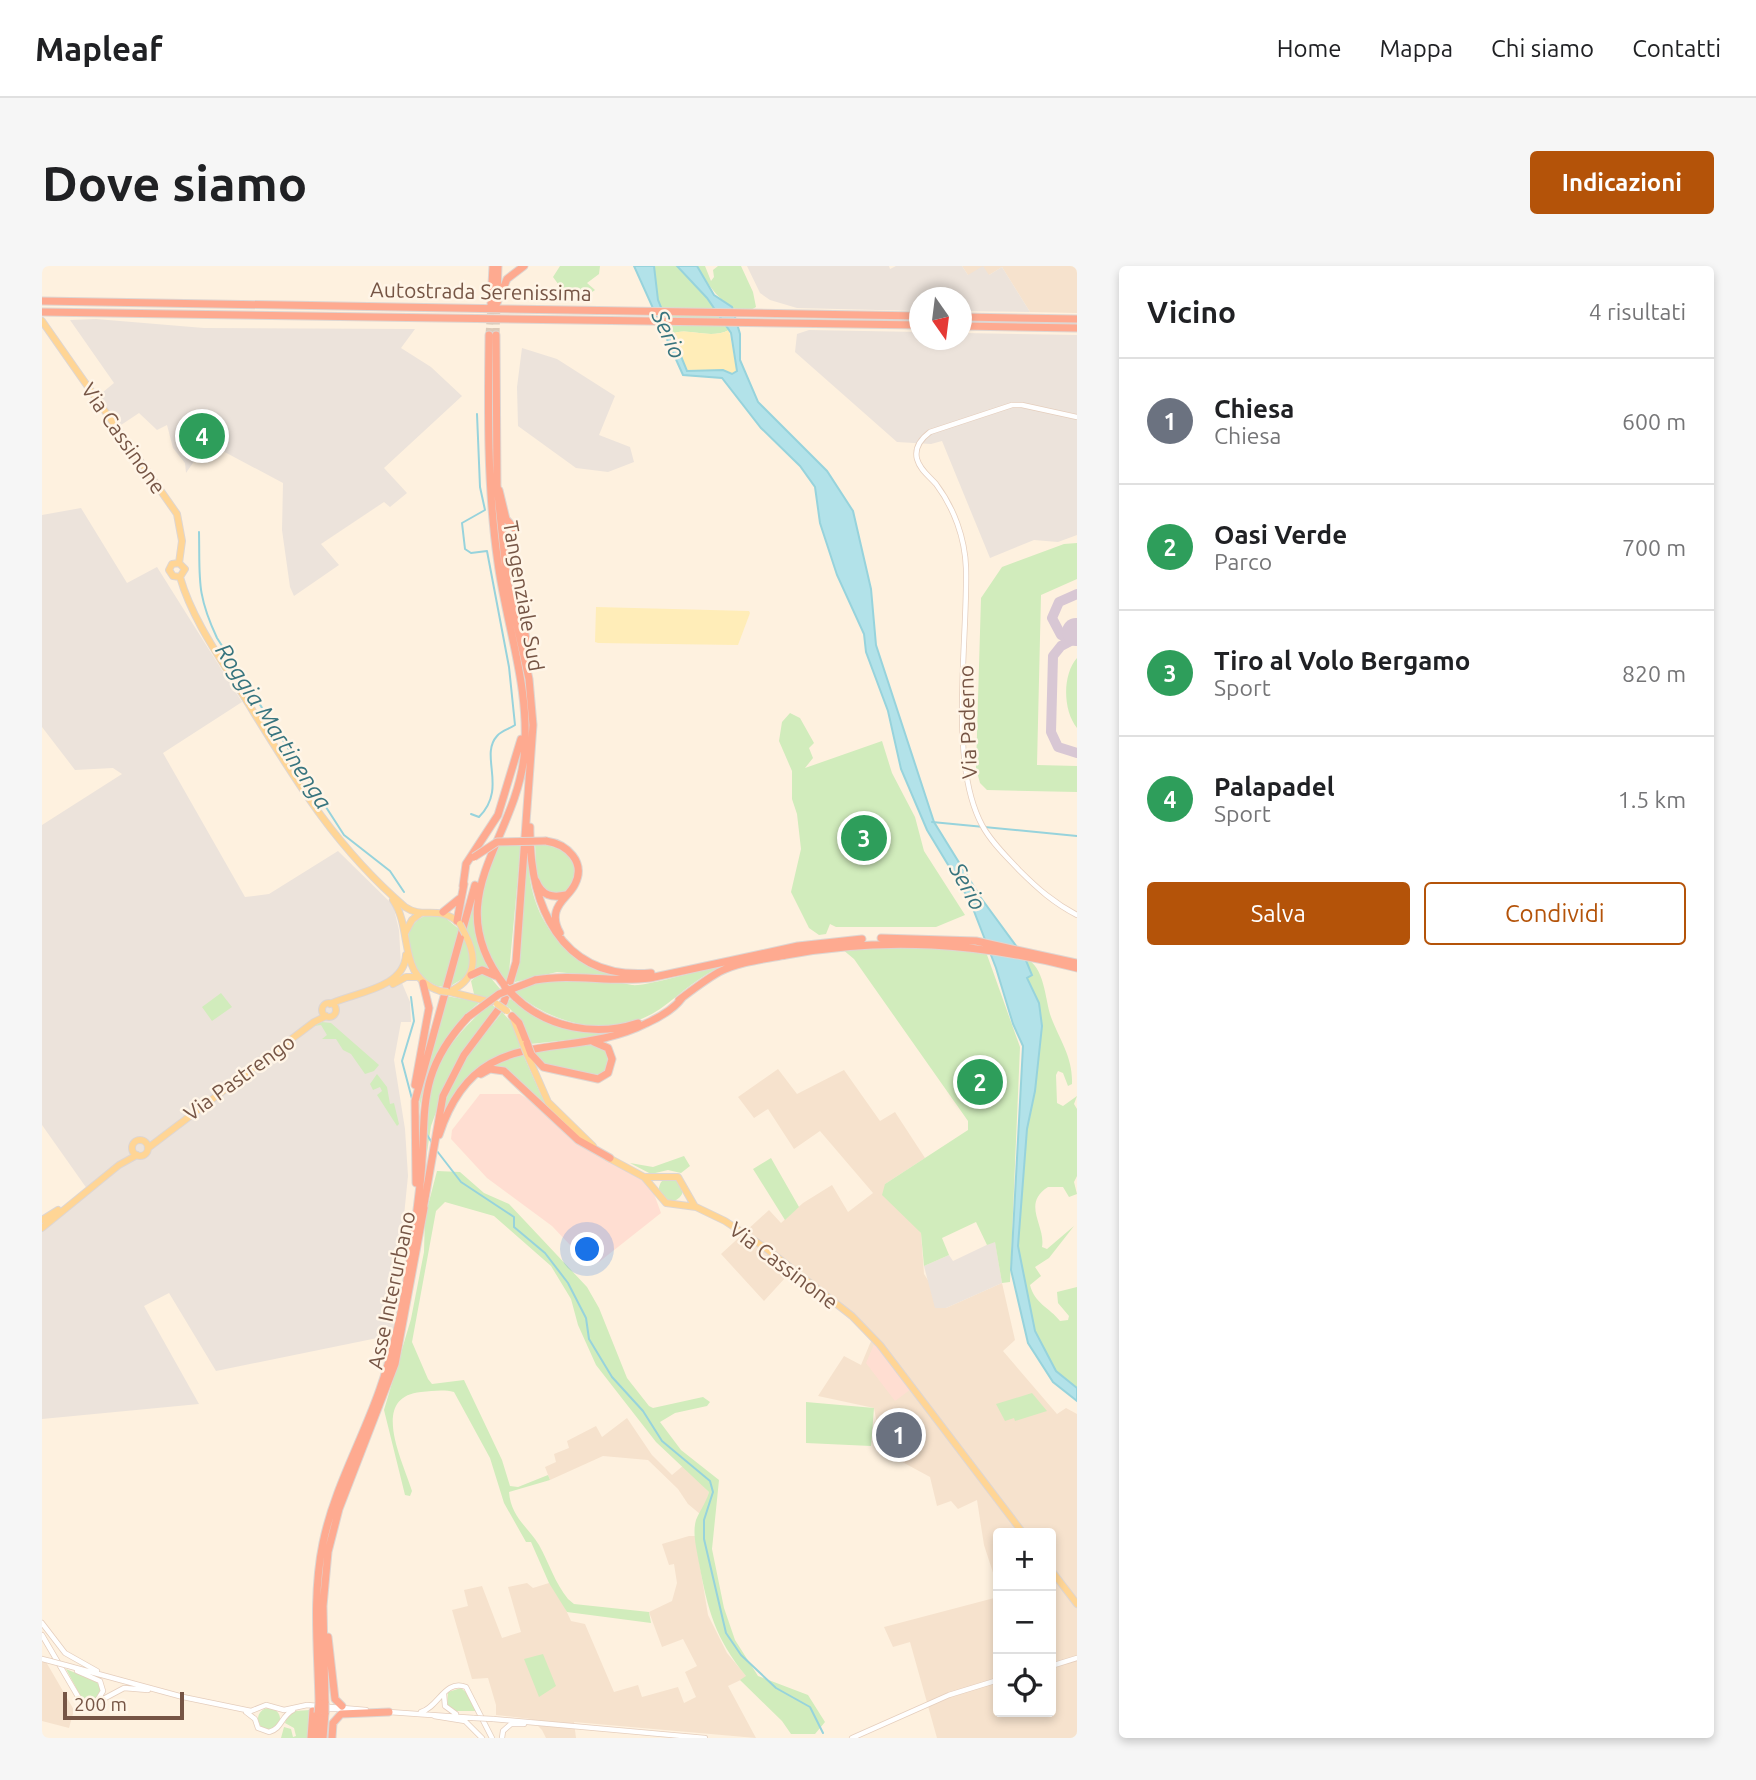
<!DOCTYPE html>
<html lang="it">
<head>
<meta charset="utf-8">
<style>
  body { margin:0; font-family:Ubuntu,sans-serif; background:#f6f6f6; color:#202124 }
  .controls { position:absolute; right:21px; bottom:21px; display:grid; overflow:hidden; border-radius:7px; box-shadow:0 4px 10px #0003 }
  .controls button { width:63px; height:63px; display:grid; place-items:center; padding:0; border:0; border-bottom:2px solid #e0e0e0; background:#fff; color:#202124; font:35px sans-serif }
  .compass { position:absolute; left:867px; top:21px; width:63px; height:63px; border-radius:50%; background:#fff; box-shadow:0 4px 10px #0003; rotate:166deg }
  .scale { position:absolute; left:21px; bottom:18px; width:121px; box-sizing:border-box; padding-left:7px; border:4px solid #765545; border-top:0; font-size:19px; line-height:24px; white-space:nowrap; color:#765545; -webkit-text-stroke:5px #fff5e7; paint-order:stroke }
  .you { position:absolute; left:546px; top:984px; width:24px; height:24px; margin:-18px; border:5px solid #fff; border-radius:50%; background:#1a73e8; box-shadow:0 0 0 10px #1a73e833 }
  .badge { display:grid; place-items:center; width:46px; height:46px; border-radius:50%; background:#b45309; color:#fff; font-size:23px; font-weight:700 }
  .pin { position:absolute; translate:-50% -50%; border:4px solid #fff; box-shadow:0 2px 7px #0006 }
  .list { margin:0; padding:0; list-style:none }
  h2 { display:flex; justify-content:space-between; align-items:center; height:91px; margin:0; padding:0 28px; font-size:30px }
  h2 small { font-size:23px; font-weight:400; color:#757577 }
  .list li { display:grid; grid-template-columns:46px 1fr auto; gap:21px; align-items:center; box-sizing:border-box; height:126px; padding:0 28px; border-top:2px solid #e0e0e0 }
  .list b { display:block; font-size:26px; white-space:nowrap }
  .list p { margin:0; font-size:23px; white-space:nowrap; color:#757577 }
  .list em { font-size:23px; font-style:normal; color:#757577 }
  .actions { display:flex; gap:14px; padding:21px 28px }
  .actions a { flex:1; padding:16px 0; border:2px solid #b45309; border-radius:7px; text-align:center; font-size:24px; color:#b45309 }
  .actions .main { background:#b45309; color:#fff }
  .icon { flex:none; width:38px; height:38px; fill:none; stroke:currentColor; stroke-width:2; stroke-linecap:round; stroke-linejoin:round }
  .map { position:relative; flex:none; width:1035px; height:1472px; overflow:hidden; border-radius:7px }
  header { display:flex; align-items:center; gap:42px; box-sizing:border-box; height:98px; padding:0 35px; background:#fff; border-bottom:2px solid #e0e0e0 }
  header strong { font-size:33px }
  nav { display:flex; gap:38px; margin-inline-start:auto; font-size:24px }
  .intro { display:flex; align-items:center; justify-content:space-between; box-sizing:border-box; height:168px; padding:0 42px }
  h1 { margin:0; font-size:49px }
  .button { padding:18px 32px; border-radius:7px; background:#b45309; color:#fff; font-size:24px; font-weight:700 }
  main { display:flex; gap:42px; padding:0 42px }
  aside { flex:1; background:#fff; border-radius:7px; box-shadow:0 4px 10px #0003 }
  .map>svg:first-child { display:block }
  .residential { fill:#f6e2cd }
  .commercial { fill:#ffded2 }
  .industrial { fill:#ece3db }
  .green { fill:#d1ecbc }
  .sand { fill:#ffedb8 }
  .water { fill:#b2e2e9; stroke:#97d3dc; stroke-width:2 }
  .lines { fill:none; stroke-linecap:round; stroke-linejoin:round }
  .stream { stroke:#97d3dc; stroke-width:2 }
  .taxiway { stroke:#d8c7d4; stroke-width:10 }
  .runway { stroke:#d8c7d4; stroke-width:28 }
  .highway-tunnel { stroke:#dccab8; stroke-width:7; stroke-dasharray:7 3.5; stroke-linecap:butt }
  .minor-casing { stroke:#e5cebd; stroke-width:6 }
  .major-casing { stroke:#ded6d2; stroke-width:8 }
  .highway-casing { stroke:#ded6d2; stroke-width:9 }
  .minor { stroke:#fff; stroke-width:4.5 }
  .major { stroke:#ffd595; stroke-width:6 }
  .highway { stroke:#feaa90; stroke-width:7 }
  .minor-bridge-casing { stroke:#e5cebd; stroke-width:6; stroke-linecap:butt }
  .major-bridge-casing { stroke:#ded6d2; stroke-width:8; stroke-linecap:butt }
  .highway-bridge-casing { stroke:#ded6d2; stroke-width:9; stroke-linecap:butt }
  .minor-bridge { stroke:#fff; stroke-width:4.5 }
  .major-bridge { stroke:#ffd595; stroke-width:6 }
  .highway-bridge { stroke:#feaa90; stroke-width:7 }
  .labels { text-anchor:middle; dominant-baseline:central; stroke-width:5; stroke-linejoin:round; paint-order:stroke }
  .street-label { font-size:21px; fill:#765545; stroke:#fff5e7 }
  .water-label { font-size:23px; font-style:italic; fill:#37747e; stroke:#fff5e7 }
</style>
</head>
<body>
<header>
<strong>Mapleaf</strong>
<nav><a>Home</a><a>Mappa</a><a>Chi siamo</a><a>Contatti</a></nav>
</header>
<div class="intro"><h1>Dove siamo</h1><a class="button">Indicazioni</a></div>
<main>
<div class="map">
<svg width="1035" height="1472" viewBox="0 0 1035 1472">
  <rect width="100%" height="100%" fill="#fef1df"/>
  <path class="residential" d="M920 0H1035V47L988 46 960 1 947 9H926Z
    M736 803 755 828 802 804 838 855 853 846 883 892 843 918 879 967 882 1008 904 1042 960 1017 973 1074 961 1085 1015 1148 1024 1142 1035 1148V1472H895L868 1376 851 1381 842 1361 956 1331V1446H1009V1267H956V1322L942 1279 935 1234 916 1243 909 1235 895 1240 888 1211 840 1185 832 1142 776 1130 802 1090 819 1099 832 1068 754 1000 722 1035 679 988 727 944 739 957 761 937 790 919 806 946 831 927 778 865 752 883 726 843 712 852 696 831Z
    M585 1152 610 1189 630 1209 642 1199 667 1226 662 1245 658 1248 646 1238 636 1223 606 1194 561 1190 508 1214 503 1201 514 1196 512 1188 527 1182 525 1175 554 1160 560 1171Z
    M647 1270H653L666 1349 685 1387 705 1411 686 1420 714 1472 532 1456 534 1472H504L500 1464 489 1453 454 1449V1439L446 1412 430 1413 410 1344 426 1340 422 1324 440 1320 460 1372 479 1366 466 1321 485 1317 491 1322 507 1317 517 1329 529 1355 543 1358 572 1426 596 1419 600 1431 636 1421 642 1437 654 1431 643 1406 655 1400 641 1373 620 1381 607 1346 630 1335 635 1317 632 1298 627 1299 620 1278Z
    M0 1389 32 1444 27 1462 0 1455Z"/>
  <path class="commercial" d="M438 828H478L489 835 600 913 611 925 619 947 557 996 547 999 510 960 445 912 409 873 410 864Z
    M833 1076 869 1123 853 1135 824 1097Z"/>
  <path class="industrial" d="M705 0H847L848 3 854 0H920L926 9 941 0 947 9 960 1 988 46 920 45V32H878L877 45 755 42 728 34 718 27Z
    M54 53 162 62 373 63 359 82 389 101 420 130 342 202 365 227 348 241 342 236 279 278 297 299 252 330 248 321 240 264 241 217 177 183 159 185 144 207 143 197 131 182 125 159 115 164 97 147 76 161 55 131 72 117 28 54Z
    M767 64 877 66 878 74H920V67L1035 69V269L1016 276 992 274 948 292 900 175 889 178 855 176 753 86 755 68Z
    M480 82 515 93 573 130 557 169 588 181 592 196 566 206 534 202 476 160 475 121Z
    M39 242 85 317 115 301 200 436 121 487 203 631 227 628 296 585 351 639 357 664 360 717 368 736 369 756H359L352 794 363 863 366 910 350 1069 174 1105 127 1027 102 1040 157 1138 0 1153V964L48 927 0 859V559L80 508 71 502 33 504 0 461V249Z
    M953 975 960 1017 904 1042H893L882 1000 907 989 911 995Z"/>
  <path class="green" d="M518 0H558L557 8 545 17 553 24 538 35 522 26 511 11Z
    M612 0H635L665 32 687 64C665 75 645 59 628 69L616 33Z
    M655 0H663L669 15 672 11 671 4 676 0H699L711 26 714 41C689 57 665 17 655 0Z
    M1035 277V313L999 329 995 499 1035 500V526L945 524 938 517 934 502 939 332 960 301 1022 278Z
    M1035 392V462C1021 445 1020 409 1035 392Z
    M748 447 758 452 772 477 767 482 771 492 763 502 840 475 850 507 873 551 882 585 923 649 894 661H794L788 658 784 668 777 669 767 662 749 626 759 583 755 548 750 533V505L737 475 740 456Z
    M479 578 466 717C426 676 437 628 456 580Z
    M493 578C520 578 546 596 526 625L506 628 495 615Z
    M484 598 487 599C487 629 502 667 528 684 543 694 561 701 577 709L576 712 515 706 473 716Z
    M432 637 434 668 448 704H434L433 685 423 661Z
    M385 649H400L418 664 402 721C372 719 347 663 385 649Z
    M422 670 430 692 425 710 407 721Z
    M863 680 944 686 978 781 968 1016 960 1017 953 976 945 979 934 956 900 972 907 989 882 1000 879 967 840 929 843 918 926 864V855L812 693 800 683Z
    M983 692C1003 700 1003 734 1009 751 1018 775 1031 791 1030 818L1026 820 1021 807 1016 805 1014 809 1015 837 1021 840 1035 830 1032 838 1035 843V910L1032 916 1035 928 1027 931 1021 921H1006C979 938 1004 960 1000 981L1005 983 1032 960 1007 992 993 1001 999 1010 988 1019C993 1038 1007 1041 1018 1055L1026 1054 1027 1050 1016 1037 1015 1026 1035 1021V1122L1014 1105 993 1065 976 980 985 863 993 825 1000 760 985 712Z
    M685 698C659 708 640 727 618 743 572 774 512 760 473 726 507 708 555 712 590 719 604 721 665 702 685 698Z
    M438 707 448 711 459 724 445 732 432 728 429 715Z
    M179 727 190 741 170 755 160 741Z
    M404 730 438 736C405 761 384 805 377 846L378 829Z
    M468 733 504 754 578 764 564 770 488 778 474 749 464 739Z
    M448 738 455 742 407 810 389 860 382 906C383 886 381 867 383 847 385 802 415 766 448 738Z
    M460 746 470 757 479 781C444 795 415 819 400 854 404 826 415 802 432 779 441 767 451 760 460 746Z
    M280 756 289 757 337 799 332 805 323 808 309 788 301 784 294 773H280L285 769 279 759 272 760Z
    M554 777 567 788V801L556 812 503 799 496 795 490 783Z
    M480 786 499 829 529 863 471 810 449 801Z
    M335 808 345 821 348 838 352 837 357 858 355 860 335 829 340 825 338 821 331 824 328 818Z
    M642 890 648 900 639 907 626 904 609 908 588 897 611 901Z
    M729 892 757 941 743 954 711 903Z
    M395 905 418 906 442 927 467 938 545 1021 557 1042 585 1112 607 1140 611 1142 661 1131 668 1136 665 1140 633 1147 618 1156 639 1184 677 1214 670 1283 682 1342 693 1374 716 1410 766 1429 783 1456 773 1468H749L740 1455 698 1414 704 1410C673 1372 666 1345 657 1297 655 1284 650 1268 654 1254 658 1244 664 1237 667 1226L614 1176 554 1099 536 1059 529 1033 509 1000 452 950 403 936 394 945 370 1076 386 1113 390 1118 422 1114 460 1194 468 1220 476 1221 506 1209 508 1214 467 1226C469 1251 486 1261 497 1279 507 1297 513 1317 526 1333L532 1338 607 1346 609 1357 525 1346 507 1317 489 1276H484L462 1237 448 1192 412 1126C401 1123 391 1125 379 1126 327 1131 361 1195 370 1225L368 1230 363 1229 342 1144 369 1053 382 986 383 951Z
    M617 923a12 12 0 1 1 24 0a12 12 0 1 1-24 0Z
    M990 1127 1005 1145 973 1155 972 1152 963 1155 954 1138Z
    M764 1136 832 1142 829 1180 764 1177Z
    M501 1388 514 1420 497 1431 482 1393Z
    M24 1403 55 1416 59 1424 54 1432 46 1434 39 1431Z
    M419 1422 426 1428 434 1445H413L405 1440 406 1426Z
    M216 1453a11 11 0 1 1 22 0a11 11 0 1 1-22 0Z
    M268 1444 267 1472H239L242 1461 249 1463 251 1471 254 1470 252 1462 243 1457 245 1450 253 1445Z"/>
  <path class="sand" d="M687 64 695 106 690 109 681 104 645 105 628 69C644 59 666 75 687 64Z
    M554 341 707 345 708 347 696 379 556 377 553 376Z"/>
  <path class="water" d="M592 0H612L616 34 645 105 681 104 690 108 695 105 689 67 665 32 635 0H655L672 29 690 41 698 68V94L716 136 785 205 811 245 829 323 834 379 892 556 939 632 983 692 990 709 985 712 997 737 1000 760 993 825 985 863 976 980 993 1065 1014 1105 1035 1122V1135L1011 1116 986 1077 969 1004 981 780 971 758 954 702 928 635 885 564 859 503 846 445 824 386 822 368 795 309 778 257 773 221 758 200 719 162 680 112 641 109Z"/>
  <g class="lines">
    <path class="stream" d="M157 266C158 313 154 327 175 372L302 569 348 605 362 626
      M429 548 437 551C466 522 437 490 455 470 460 464 468 463 473 459L467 401 445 285 429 287 423 283 420 257 443 244 438 221 435 148
      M890 556 1035 570
      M369 731 372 755 360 795 370 833
      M384 867 390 877
      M395 885 419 916 472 951V961L503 987 526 1017 544 1052 547 1073 570 1111 601 1145 620 1175 668 1215 671 1226 662 1254V1273L684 1367 699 1389 734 1422 768 1441 781 1467"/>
    <path class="taxiway" d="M1034 372 1019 380 1011 390 1009 466 1016 481 1035 487
      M1035 372 1019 369 1010 352 1017 336 1035 328"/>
    <path class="runway" d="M1034 366H1035"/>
    <path class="highway-tunnel" d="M447 69 449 39
      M454 69 455 38"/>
    <defs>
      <path id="minor" d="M1035 151 980 139H970L888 166C880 172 872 181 875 193 878 204 887 210 894 218 912 242 923 272 924 302 926 375 906 496 940 559 949 576 964 590 977 604 996 623 1012 637 1035 649
        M0 1357 23 1387 55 1405
        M0 1369 38 1434 52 1438
        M0 1393 8 1395
        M23 1399 141 1431 209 1445 224 1439 242 1444 265 1439 324 1444
        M1009 1400 1035 1392
        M35 1405 58 1415 61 1425 55 1435
        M402 1428 403 1440 414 1448
        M52 1438 82 1422 106 1424
        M281 1443H307
        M204 1446 213 1453 216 1462 227 1466C240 1463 239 1450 251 1444
        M347 1446 432 1452
        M379 1446C397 1441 402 1413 424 1421L450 1472
        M392 1450 423 1455 440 1472
        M451 1453 663 1472
        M460 1472 461 1465 469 1458H482
        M810 1472 907 1429 956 1414"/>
      <path id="major" d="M0 55 135 248 140 275 137 297
        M137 297 143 303 138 311C150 353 178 392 201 429 251 510 290 578 363 641 382 654 396 638 417 657
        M137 297 130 298 127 304 131 310 138 311
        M351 634C372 665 354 710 398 725
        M363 667 370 654 379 647
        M351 718 364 711H377
        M406 726C434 715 436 692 423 668
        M408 726 449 736
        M280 744a7 7 0 1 1 14 0a7 7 0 1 1-14 0Z
        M288 738C313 726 362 723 364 689
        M471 752 481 778
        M485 788 506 836 551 880
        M90 882a8 8 0 1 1 16 0a8 8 0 1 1-16 0Z
        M106 882 272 756 284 750
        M565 891 602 911 624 937 654 941 683 955 722 981 810 1050 838 1079 981 1267
        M604 911H636L652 939
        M0 954 16 944
        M0 962 77 899 95 889
        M1009 1304 1035 1338"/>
      <path id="highway" d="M455 30 456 0
        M0 35 878 50
        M455 37 465 13 482 0
        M449 38 451 0
        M0 46 878 59
        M920 51 1035 53
        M920 60 1035 62
        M447 69C446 145 445 221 456 297 465 362 489 424 482 491 472 577 395 633 463 720
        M457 224 464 253 472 262
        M483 395C491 379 477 364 483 348
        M488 561C487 637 517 715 609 707
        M504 575C525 578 544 596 533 618 528 629 517 634 514 646 512 654 514 660 518 667
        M494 615C500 630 510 632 524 629
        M421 620 424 598 456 549 479 473
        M401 646 417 633
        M415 655 422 618
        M839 672 934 675 1034 697
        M429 709 440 704 454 710
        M493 714C532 707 569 717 608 712L756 680 820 673
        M473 731C505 762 554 771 596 757
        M637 734C650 724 663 714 677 706 696 696 722 693 744 689 844 670 937 677 1035 702
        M470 750 477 757 485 777
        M489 788 501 801 556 813 566 807 570 793 566 782 552 776
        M439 808 448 803 462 805 536 874 568 892
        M373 819 387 742 381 717
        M397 869C435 751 523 799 605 757 618 751 632 743 640 732
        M374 917 373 835 433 619
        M381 944 401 830 422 789 462 736 474 696 491 459 487 413 465 314 455 219 454 69
        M286 1371 293 1433 300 1440
        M277 1437C276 1384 270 1330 281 1277 292 1223 320 1175 338 1123 361 1058 370 987 378 919 386 848 371 810 426 751
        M283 1437 281 1340 286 1286 297 1243 353 1098 382 942
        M269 1472 271 1445
        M274 1472 276 1447
        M281 1472 283 1447
        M290 1472 291 1457 299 1448 347 1446"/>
    </defs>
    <use href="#minor" class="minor-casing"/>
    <use href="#major" class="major-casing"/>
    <use href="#highway" class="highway-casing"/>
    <use href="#minor" class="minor"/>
    <use href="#major" class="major"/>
    <use href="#highway" class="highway"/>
    <defs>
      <path id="minor-bridge" d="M8 1395 23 1399
        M432 1452 451 1453"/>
      <path id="major-bridge" d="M418 658 423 668
        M398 725 406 726
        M455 738 465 745
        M481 778 485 788"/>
      <path id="highway-bridge" d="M432 591 455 576 504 575
        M463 721 473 731
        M426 751 457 728 493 714
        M485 777 489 788
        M276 1447 277 1437
        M283 1447V1437"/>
    </defs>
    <use href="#minor-bridge" class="minor-bridge-casing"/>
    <use href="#major-bridge" class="major-bridge-casing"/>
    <use href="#highway-bridge" class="highway-bridge-casing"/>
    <use href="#minor-bridge" class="minor-bridge"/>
    <use href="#major-bridge" class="major-bridge"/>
    <use href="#highway-bridge" class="highway-bridge"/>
  </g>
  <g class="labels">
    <g class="street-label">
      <text transform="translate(439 25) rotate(1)">Autostrada Serenissima</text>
      <text transform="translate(82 172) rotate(55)">Via Cassinone</text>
      <text transform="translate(482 330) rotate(80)">Tangenziale Sud</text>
      <text transform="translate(925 456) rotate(-92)">Via Paderno</text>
      <text transform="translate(197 811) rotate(-36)">Via Pastrengo</text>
      <text transform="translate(742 999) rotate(37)">Via Cassinone</text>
      <text transform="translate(349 1024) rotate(-78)">Asse Interurbano</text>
    </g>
    <g class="water-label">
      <text transform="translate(627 68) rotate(66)">Serio</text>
      <text transform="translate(232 460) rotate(57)">Roggia Martinenga</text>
      <text transform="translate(926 620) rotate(61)">Serio</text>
    </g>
  </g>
</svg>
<div class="controls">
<button>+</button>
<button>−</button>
<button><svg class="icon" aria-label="locate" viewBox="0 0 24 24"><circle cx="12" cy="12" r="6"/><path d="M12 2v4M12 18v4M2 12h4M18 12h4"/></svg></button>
</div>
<svg class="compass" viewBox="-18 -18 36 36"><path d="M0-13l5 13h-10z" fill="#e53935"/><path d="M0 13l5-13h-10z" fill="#757577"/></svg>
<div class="scale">200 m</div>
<div class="you"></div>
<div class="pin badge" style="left:857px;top:1169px;background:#6b7280">1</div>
<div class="pin badge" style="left:938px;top:816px;background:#2e9e5b">2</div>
<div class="pin badge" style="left:822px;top:572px;background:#2e9e5b">3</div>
<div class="pin badge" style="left:160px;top:170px;background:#2e9e5b">4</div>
</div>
<aside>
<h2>Vicino<small>4 risultati</small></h2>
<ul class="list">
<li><span class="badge" style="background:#6b7280">1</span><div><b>Chiesa</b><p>Chiesa</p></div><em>600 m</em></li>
<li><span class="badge" style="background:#2e9e5b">2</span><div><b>Oasi Verde</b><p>Parco</p></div><em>700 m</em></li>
<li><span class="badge" style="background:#2e9e5b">3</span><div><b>Tiro al Volo Bergamo</b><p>Sport</p></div><em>820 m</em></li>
<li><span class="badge" style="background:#2e9e5b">4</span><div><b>Palapadel</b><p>Sport</p></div><em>1.5 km</em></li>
</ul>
<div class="actions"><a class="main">Salva</a><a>Condividi</a></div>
</aside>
</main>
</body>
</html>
